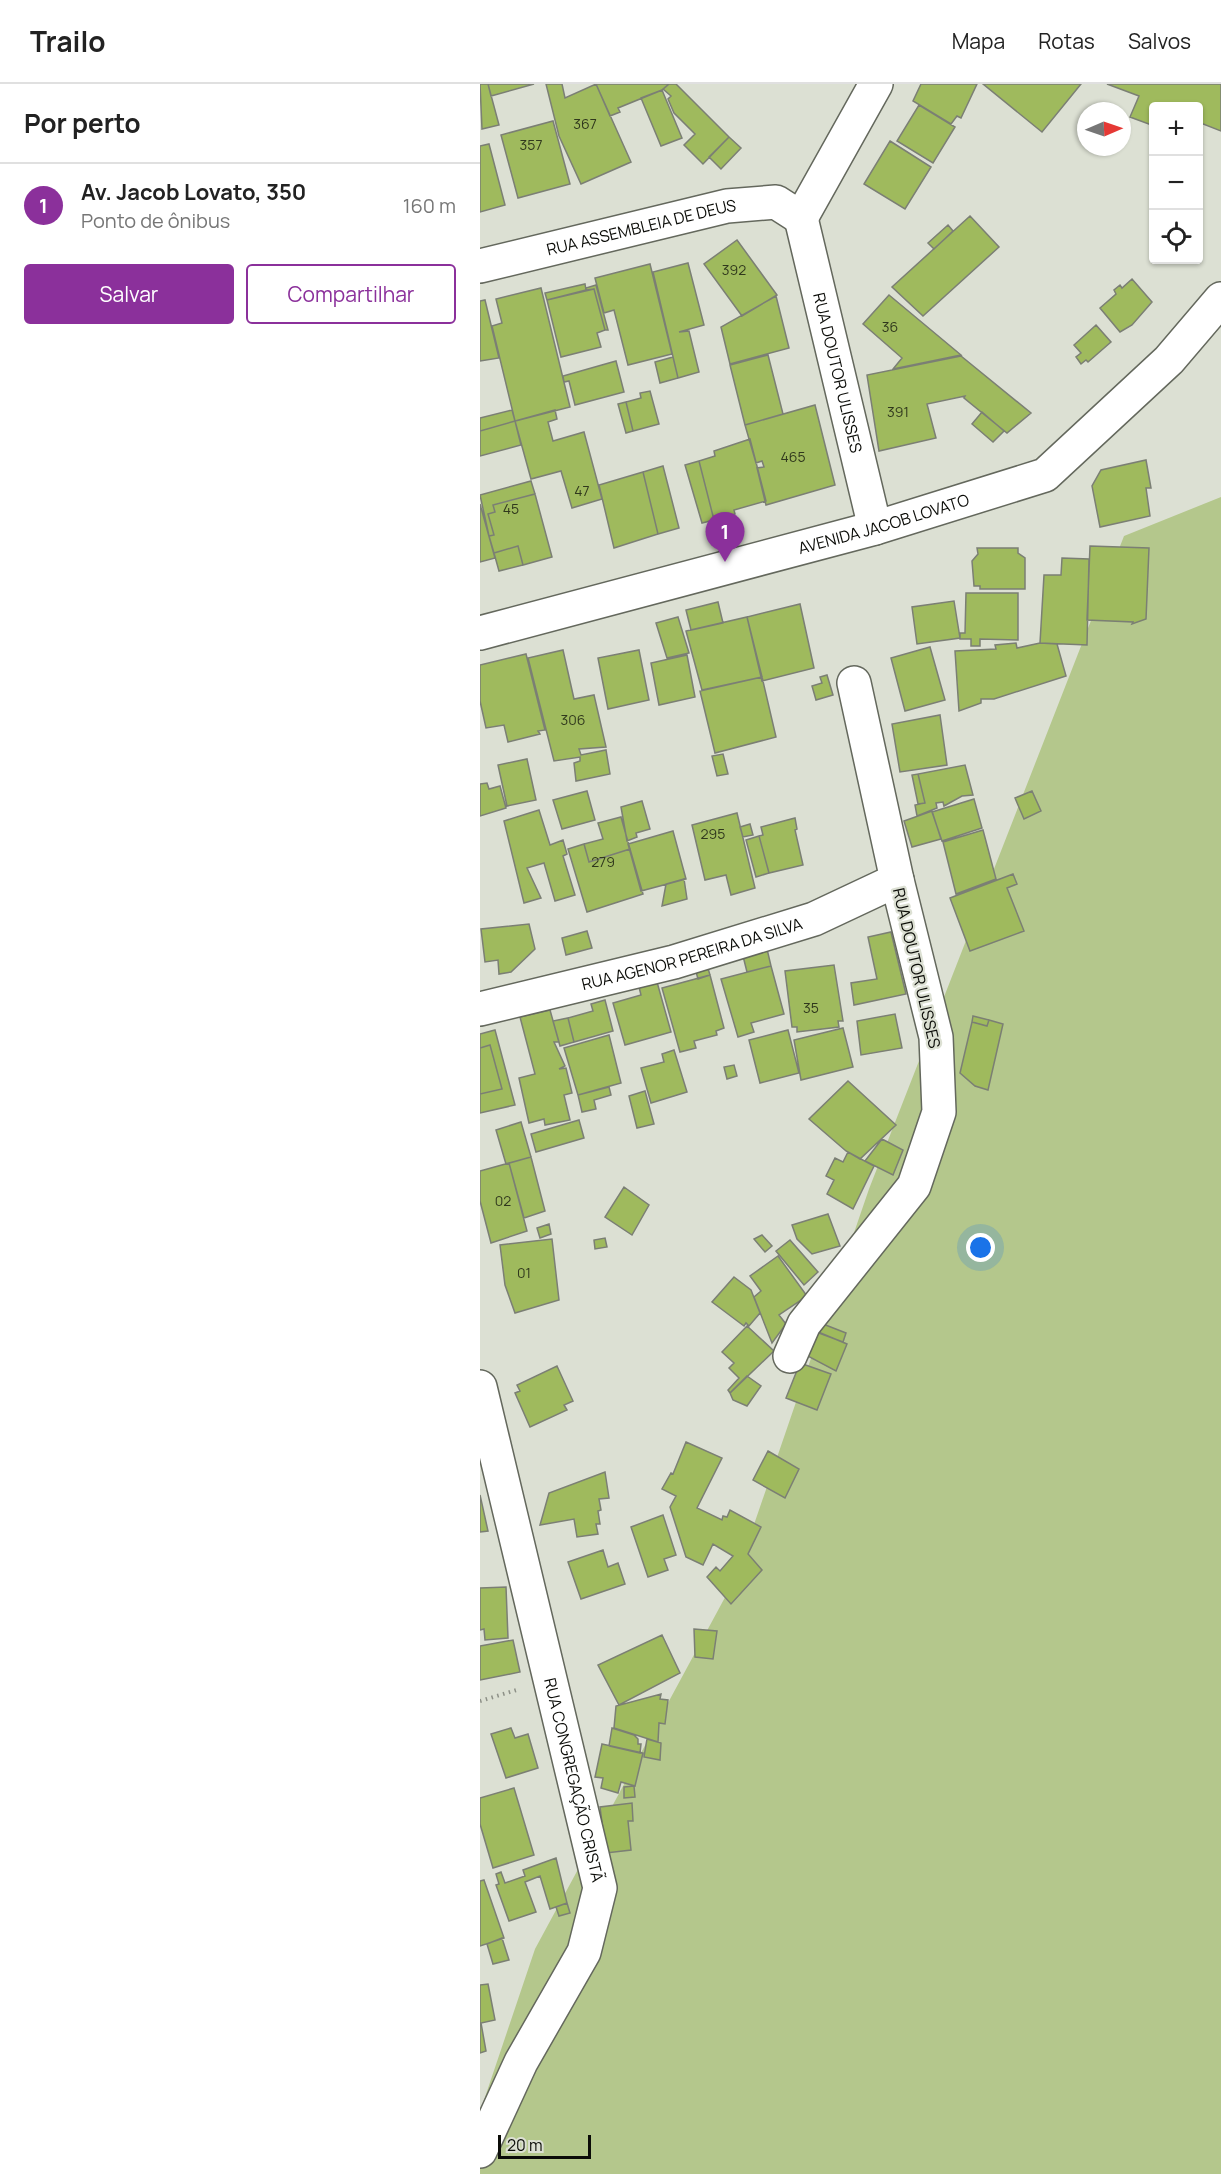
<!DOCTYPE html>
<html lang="pt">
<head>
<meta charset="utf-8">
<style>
  body { margin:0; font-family:Manrope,sans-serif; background:#f2f2f2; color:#222 }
  .controls { position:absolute; right:18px; top:18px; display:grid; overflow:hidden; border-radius:6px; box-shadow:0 2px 4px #0004 }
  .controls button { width:54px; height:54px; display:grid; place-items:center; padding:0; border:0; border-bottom:2px solid #e0e0e0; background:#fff; color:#222; font:30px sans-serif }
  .compass { position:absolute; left:597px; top:18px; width:54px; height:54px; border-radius:50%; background:#fff; box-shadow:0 2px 4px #0004; rotate:88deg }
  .scale { position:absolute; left:18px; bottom:15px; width:93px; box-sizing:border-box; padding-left:6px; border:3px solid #0b0c08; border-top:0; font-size:16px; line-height:21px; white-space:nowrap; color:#0b0c08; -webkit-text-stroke:4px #dce0d3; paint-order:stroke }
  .you { position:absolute; left:501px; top:1164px; width:21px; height:21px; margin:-15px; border:4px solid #fff; border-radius:50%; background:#1a73e8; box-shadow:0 0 0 9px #1a73e833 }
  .badge { display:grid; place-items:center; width:39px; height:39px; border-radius:50%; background:#8b309b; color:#fff; font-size:20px; font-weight:700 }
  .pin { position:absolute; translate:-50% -50px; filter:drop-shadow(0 2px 3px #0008) }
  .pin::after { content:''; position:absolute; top:32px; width:21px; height:18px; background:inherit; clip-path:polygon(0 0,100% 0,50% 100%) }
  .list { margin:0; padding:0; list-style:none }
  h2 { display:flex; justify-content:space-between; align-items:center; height:78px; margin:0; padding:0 24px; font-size:26px }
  h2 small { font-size:20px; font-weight:400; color:#767676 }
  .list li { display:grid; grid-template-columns:39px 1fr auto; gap:18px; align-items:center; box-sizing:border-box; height:84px; padding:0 24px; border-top:2px solid #e0e0e0 }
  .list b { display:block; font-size:22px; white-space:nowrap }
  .list p { margin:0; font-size:20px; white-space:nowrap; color:#767676 }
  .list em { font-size:20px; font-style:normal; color:#767676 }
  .actions { display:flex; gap:12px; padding:18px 24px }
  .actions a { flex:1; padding:14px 0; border:2px solid #8b309b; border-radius:6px; text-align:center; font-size:21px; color:#8b309b }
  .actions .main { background:#8b309b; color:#fff }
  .icon { flex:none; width:33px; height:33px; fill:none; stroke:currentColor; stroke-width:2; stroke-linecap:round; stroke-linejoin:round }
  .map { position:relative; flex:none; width:741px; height:2090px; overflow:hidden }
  header { display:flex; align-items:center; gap:36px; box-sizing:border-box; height:84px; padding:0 30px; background:#fff; border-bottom:2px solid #e0e0e0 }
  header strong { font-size:28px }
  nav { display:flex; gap:33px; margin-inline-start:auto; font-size:21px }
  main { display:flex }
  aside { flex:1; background:#fff }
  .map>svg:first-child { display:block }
  .green { fill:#b4c78c }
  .building { fill:#9fba5d; stroke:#7b7f74; stroke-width:1.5 }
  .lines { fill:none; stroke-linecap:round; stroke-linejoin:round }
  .street-casing { stroke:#64685d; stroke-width:36 }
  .secondary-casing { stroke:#64685d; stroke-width:36 }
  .path { stroke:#8d9087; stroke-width:4; stroke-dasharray:1.5 4.5; stroke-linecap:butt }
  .street { stroke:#fff; stroke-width:33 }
  .secondary { stroke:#fff; stroke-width:33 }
  .labels { text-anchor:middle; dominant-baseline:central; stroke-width:4.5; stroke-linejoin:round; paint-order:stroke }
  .number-label { font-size:14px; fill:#30381d }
  .street-label { font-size:16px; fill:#0b0c08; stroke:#dce0d3 }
</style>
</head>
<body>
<header>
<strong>Trailo</strong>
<nav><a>Mapa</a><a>Rotas</a><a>Salvos</a></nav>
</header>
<main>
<aside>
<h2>Por perto<small></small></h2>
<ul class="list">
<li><span class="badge">1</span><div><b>Av. Jacob Lovato, 350</b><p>Ponto de ônibus</p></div><em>160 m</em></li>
</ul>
<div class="actions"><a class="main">Salvar</a><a>Compartilhar</a></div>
</aside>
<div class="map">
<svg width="741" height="2090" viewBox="0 0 741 2090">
  <rect width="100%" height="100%" fill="#dce0d3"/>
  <path class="green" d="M741 413V2090H0V2028L55 1865 256 1493 389 1105 644 452Z"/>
  <path class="building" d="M0 0H8L19 41 2 45Z
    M8 0H54L11 12Z
    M66 0H82L85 14 116 0 151 78 101 100 79 52Z
    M116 0H189L182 6 138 24 140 28 130 32Z
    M189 0H196L249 53 223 80 204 61 215 50 194 29 188 15 191 12 183 5Z
    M441 0H497L481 34 477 32 471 40 433 17Z
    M503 0H601L562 48Z
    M627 0H741V47L718 38V22H674V42L650 33 659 12Z
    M182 6 202 54 181 62 161 14Z
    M439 21 475 43 453 79 417 57Z
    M73 37 90 100 38 114 21 51Z
    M249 53 261 64 241 85 229 73Z
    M410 57 451 83 425 125 384 100Z
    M9 60 25 121 0 128V62Z
    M490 132 519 163 443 232 412 203Z
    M468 141 473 147 454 165 448 159Z
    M257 156 297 211 262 232 224 180Z
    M208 179 224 241 199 248 209 247 219 288 198 294 173 188Z
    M170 180 192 270 148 281 134 226 124 229 115 194Z
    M652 195 672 218 652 241 640 248 620 224 636 210 634 206 640 201 642 204Z
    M105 200 106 206 67 216 65 209Z
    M116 201 128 246H125L114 205 106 206V204Z
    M61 204 90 323 35 337 12 242 22 239 16 215Z
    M114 205 125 246 117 249 121 263 81 273 67 216Z
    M409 211 481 271 413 285 422 274 383 240Z
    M296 212 309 264 250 280 241 243Z
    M5 216 19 274 0 277V217Z
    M616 241 631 258 608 278 606 276 601 280 596 273 601 269 594 261Z
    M288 271 303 330 265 341 250 281Z
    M481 272 551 329 527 349 484 314 485 312 447 320 456 354 399 367 387 291Z
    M193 273 198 294 180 299 175 278Z
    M136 277 144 308 95 321 89 297 84 298 83 292Z
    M170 307 179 340 153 347 146 318 161 314 160 309Z
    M146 318 153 347 146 349 138 320Z
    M335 321 355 401 286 421 277 384 284 383 282 377 276 379 265 341Z
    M32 326 35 337 0 347V334Z
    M75 326 77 335 68 338 73 357 104 348 122 415 92 424 81 387 51 395 35 337Z
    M502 328 524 347 513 358 492 340Z
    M35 337 41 361 0 372V347Z
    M270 355 286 417 254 426 255 430 234 436 219 377 235 372 234 367Z
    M666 376 671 404H666L670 432 620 443 612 402 621 386Z
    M219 377 234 436 222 439 205 381Z
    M183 382 199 444 178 450 163 388Z
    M163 388 178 450 134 464 119 401Z
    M51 397 55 410 13 421 15 428 8 430 14 451 9 452 0 411Z
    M55 410 72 473 43 481 38 462 14 469 9 452 14 451 8 430 15 428 13 421Z
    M0 420 15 474 0 478Z
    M38 462 43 481 19 487 14 469Z
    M610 462 669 464 666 535 652 540 653 538 607 536Z
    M497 464H538V469L545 474V505H500V502H494L492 477 498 470Z
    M582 474 609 475 607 561 560 559 564 491H581Z
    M486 509H538V556L500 555V562H491V555H480V549H485Z
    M474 517 480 554 437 560 432 523Z
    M238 518 243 539 211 546 206 526Z
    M320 520 334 584 282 597 267 533Z
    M198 533 209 569 187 574 176 539Z
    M267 533 282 593 222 606 206 547Z
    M536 559 537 564 560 559 577 560 586 592 514 615H501V619L479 627 475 567 516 565 515 561Z
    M450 563 465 616 425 627 411 574Z
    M83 566 94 615 114 611 126 663 99 665 101 671 126 666 130 690 96 697 94 679 100 677V673L74 677 48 574Z
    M159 566 169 616 128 625 118 574Z
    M46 570 65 646 58 647 60 650 28 658 24 641 6 644 0 617V581Z
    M207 571 215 613 179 621 171 579Z
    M347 591 353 611 336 616 332 602 342 599 340 593Z
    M282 593 296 653 235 669 220 607Z
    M460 631 467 681 420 688 412 640Z
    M243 670 248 690 237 692 232 672Z
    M47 675 56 716 27 722 18 681Z
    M485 681 493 711 482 712 464 722 463 718 456 719 457 724 437 732 435 721 445 719 438 690Z
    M438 690 445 719 438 720 432 691Z
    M7 699 9 705 20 702 26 724 0 732V700Z
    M107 707 115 736 82 745 73 716Z
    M552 707 561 727 544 735 535 714Z
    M494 715 502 744 462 757 452 728Z
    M162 717 170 745 156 749 157 753 147 757 141 723Z
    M59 726 70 761 83 756 87 770 83 772 95 811 75 817 64 779 47 784 61 814 44 819 24 737Z
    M452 727 461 755 432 763 424 737Z
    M257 729 275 804 251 811 246 791 225 796 212 741Z
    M141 733 150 765 109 778 104 760 123 755 118 739Z
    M315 734 317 745 315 746 323 781 289 789 279 752 283 751 281 743Z
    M270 740 273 751 263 753 260 743Z
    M503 746 516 795 476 810 463 758Z
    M193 747 206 795 161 807 148 760Z
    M279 752 289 789 276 793 266 756Z
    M104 760 109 778 150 765 163 810 107 828 88 765Z
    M533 790 537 800 527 804 544 847 490 867 470 814Z
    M204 795 207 815 182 822 186 800Z
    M49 840 55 865 31 888 19 890 18 876 5 878 1 845Z
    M107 847 112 864 86 871 82 854Z
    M411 848 426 910 374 921 371 899 397 895 388 853Z
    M287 865 291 882 267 888 263 872Z
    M227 881 230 891 218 895 215 884Z
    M354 881 363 937H358L359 943 317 948V943H312L305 887Z
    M291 882 304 930 271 939 274 948 258 953 241 895Z
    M230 891 244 944 236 947 237 951 214 957 216 964 200 968 182 904Z
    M177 898 191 948 145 961 133 919 161 911 159 903Z
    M125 916 133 947 94 958 88 934 113 927 111 920Z
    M70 926 79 958H74L85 982 79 985 86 984 92 1009 84 1011 90 1036 65 1041 64 1035 49 1039 39 994 55 990 40 933Z
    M415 930 422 964 381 971 377 937Z
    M493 932 509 936 507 942 492 938Z
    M88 934 94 958 80 962 73 937Z
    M509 936 523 940 508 1006 495 1002 480 989 492 938 507 942Z
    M363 944 373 983 321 996 314 956Z
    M15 946 35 1021 0 1029V950Z
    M308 946 319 989 280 999 269 956Z
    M129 951 141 999 98 1011 84 964Z
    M10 961 22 1005 0 1010V964Z
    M194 966 207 1008 171 1019 161 984 184 978 182 970Z
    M254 981 257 992 247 995 244 983Z
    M368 997 416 1041 380 1075 366 1067 329 1035Z
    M129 1003 131 1011 114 1016 116 1025 102 1028 98 1011Z
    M165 1007 174 1040 157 1044 149 1012Z
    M99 1036 104 1054 56 1068 51 1050Z
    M41 1038 51 1073 26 1080 16 1046Z
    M402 1055 423 1066 413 1091 385 1077Z
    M368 1068 394 1082 373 1125 347 1110 354 1096 346 1092 355 1074 363 1078Z
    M51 1073 65 1127 44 1134 29 1079Z
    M29 1079 47 1147 11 1159 0 1117V1087Z
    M144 1103 169 1121 152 1151 125 1133Z
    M348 1130 360 1162 332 1170 317 1155 312 1141Z
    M69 1140 71 1150 60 1154 57 1144Z
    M282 1151 292 1162 285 1168 274 1155Z
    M125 1154 127 1163 115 1165 114 1156Z
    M72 1155 79 1216 35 1229 25 1201 20 1161Z
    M310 1156 338 1188 324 1201 296 1167Z
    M298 1172 327 1212 299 1231 306 1240 292 1259 274 1213 281 1207 270 1192Z
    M254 1193 271 1206 280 1229 269 1242 266 1239 264 1242 232 1218Z
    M343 1240 366 1249 363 1258 339 1249Z
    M267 1242 294 1267 250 1309 248 1306 259 1294 249 1284 254 1279 242 1268Z
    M331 1245 367 1260 356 1287 322 1269Z
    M320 1279 351 1290 337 1326 306 1314Z
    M77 1282 93 1317 84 1321 87 1326 50 1343 35 1309 40 1307 37 1301Z
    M267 1292 281 1302 267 1322 253 1316 250 1309Z
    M206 1358 242 1374 217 1424 242 1436 243 1432 247 1433 250 1426 281 1443 268 1470 282 1486 251 1520 227 1493 236 1483 240 1487 253 1472 233 1460 223 1481 206 1473 190 1423 196 1412 182 1405 191 1389 193 1390Z
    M288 1367 319 1385 305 1414 273 1396Z
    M125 1388 129 1414 119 1415 121 1426 118 1427 120 1440H116L118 1450 97 1453 94 1435 60 1441 69 1409Z
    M0 1411 8 1447 0 1448Z
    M183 1431 196 1471 184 1475 188 1486 168 1493 151 1443Z
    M123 1466 128 1483 138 1479 145 1500 101 1515 88 1478Z
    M26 1503 28 1554 5 1556 4 1545 0 1546V1504Z
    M214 1545 237 1547 233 1575 215 1573Z
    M182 1551 200 1589 139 1621 118 1581Z
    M33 1556 40 1588 0 1596V1562Z
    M181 1610 180 1615 188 1616 185 1640 179 1639 178 1658 134 1644 136 1622Z
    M31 1644 35 1654 48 1650 58 1684 26 1694 11 1650Z
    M132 1644 154 1651 158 1655V1660H161L160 1669 129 1662Z
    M167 1655 181 1659 180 1676 164 1673Z
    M122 1660 163 1669 155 1702 141 1698 138 1709 121 1704 123 1694 115 1693Z
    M154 1702 155 1713 144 1714V1703Z
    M34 1704 54 1771 13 1784 0 1740V1714Z
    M152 1719 153 1737H148L151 1766 126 1769 120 1723Z
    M76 1774 87 1819 70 1825 60 1792 45 1798 56 1828 29 1837 16 1801 19 1800 16 1790 21 1788 25 1799 45 1792 43 1786Z
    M4 1796 24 1854 0 1862V1797Z
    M87 1819 90 1829 79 1832 76 1823Z
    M22 1854 29 1876 13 1880 7 1860Z
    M8 1900 15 1936 1 1939 6 1967 0 1969V1901Z"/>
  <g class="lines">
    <defs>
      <g id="street">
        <path id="s1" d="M321 134 395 444"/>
        <path d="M321 134 396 0"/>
        <path id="s2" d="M0 182 247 122 296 118 321 134"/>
        <path id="s3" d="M0 925 194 878 334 835 417 796"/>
        <path d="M310 1272 324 1240 434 1102 459 1028 456 953 417 796 374 599"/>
        <path id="s4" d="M0 1303 120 1804 104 1868 41 1978 0 2067"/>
      </g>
      <g id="secondary">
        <path id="s5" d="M0 549 395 444 565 391 689 276 741 215"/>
      </g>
    </defs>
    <use href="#street" class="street-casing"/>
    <use href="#secondary" class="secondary-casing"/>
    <path class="path" d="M0 1617 40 1605"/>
    <use href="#street" class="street"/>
    <use href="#secondary" class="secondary"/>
  </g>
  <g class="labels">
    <g class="number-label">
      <text x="105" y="39">367</text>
      <text x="51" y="60">357</text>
      <text x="254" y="185">392</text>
      <text x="410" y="242">36</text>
      <text x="418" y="327">391</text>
      <text x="313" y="372">465</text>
      <text x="102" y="406">47</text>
      <text x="31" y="424">45</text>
      <text x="93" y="635">306</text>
      <text x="233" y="749">295</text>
      <text x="123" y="777">279</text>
      <text x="331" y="923">35</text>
      <text x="23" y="1116">02</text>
      <text x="44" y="1188">01</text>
    </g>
    <g class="street-label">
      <text stroke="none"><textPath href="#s2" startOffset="166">RUA ASSEMBLEIA DE DEUS</textPath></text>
      <text stroke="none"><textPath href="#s1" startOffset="159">RUA DOUTOR ULISSES</textPath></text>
      <text stroke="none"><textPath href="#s5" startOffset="418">AVENIDA JACOB LOVATO</textPath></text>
      <text stroke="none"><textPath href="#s3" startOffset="219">RUA AGENOR PEREIRA DA SILVA</textPath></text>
      <text transform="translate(437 884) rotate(77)">RUA DOUTOR ULISSES</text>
      <text stroke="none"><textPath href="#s4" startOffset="404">RUA CONGREGAÇÃO CRISTÃ</textPath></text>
    </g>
  </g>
</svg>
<div class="controls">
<button>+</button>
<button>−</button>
<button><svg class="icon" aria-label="locate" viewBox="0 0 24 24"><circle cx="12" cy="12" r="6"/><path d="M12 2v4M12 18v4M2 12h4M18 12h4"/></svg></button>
</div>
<svg class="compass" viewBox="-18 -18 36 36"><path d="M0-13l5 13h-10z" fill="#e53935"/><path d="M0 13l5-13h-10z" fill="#767676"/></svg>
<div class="scale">20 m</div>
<div class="you"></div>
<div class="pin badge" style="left:245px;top:478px">1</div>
</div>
</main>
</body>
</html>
